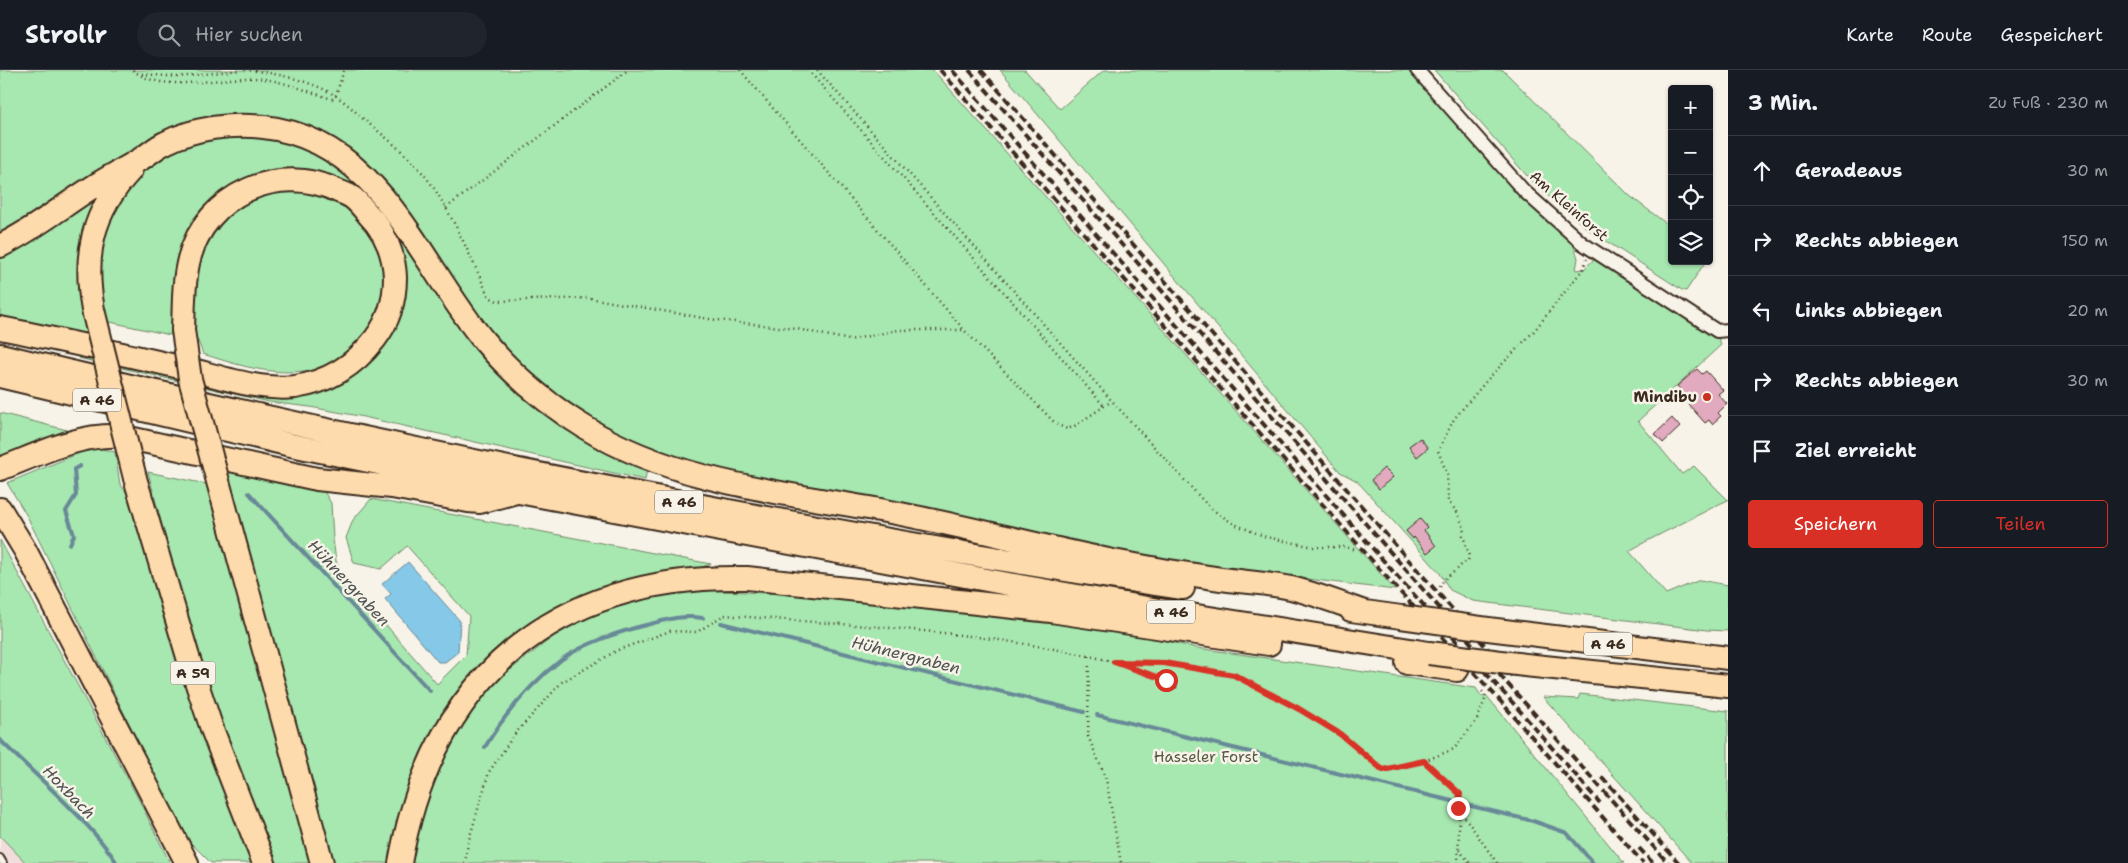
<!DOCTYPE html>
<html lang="de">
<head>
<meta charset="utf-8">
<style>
  body { margin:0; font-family:"Shantell Sans",sans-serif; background:#20242c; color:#f1f3f6 }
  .controls { position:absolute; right:15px; top:15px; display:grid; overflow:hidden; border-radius:5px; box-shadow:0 1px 4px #0004 }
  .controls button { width:45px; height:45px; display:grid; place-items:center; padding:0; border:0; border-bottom:1px solid #363941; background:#171b24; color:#f1f3f6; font:25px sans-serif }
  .stop { position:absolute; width:15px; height:15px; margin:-11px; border:4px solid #d93025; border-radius:50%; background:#fff }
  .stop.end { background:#d93025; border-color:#fff; box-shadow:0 1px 5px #0008 }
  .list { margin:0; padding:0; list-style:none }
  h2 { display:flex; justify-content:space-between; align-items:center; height:65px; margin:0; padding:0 20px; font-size:21px }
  h2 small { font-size:16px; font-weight:400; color:#9ea1a6 }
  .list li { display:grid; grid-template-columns:32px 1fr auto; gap:15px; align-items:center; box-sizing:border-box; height:70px; padding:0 20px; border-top:1px solid #363941 }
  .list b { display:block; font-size:19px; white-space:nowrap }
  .list em { font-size:16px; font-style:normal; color:#9ea1a6 }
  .actions { display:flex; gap:10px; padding:15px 20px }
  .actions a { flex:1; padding:11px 0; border:1px solid #d93025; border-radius:5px; text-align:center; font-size:18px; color:#d93025 }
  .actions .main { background:#d93025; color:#fff }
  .icon { flex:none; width:28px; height:28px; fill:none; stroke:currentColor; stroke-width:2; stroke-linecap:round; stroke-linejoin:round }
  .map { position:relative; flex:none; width:1728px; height:793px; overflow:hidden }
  header { display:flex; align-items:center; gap:30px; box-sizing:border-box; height:70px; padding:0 25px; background:#171b24; border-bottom:1px solid #363941 }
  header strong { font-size:24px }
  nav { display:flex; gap:28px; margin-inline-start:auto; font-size:18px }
  .search { width:350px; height:45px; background:#20242c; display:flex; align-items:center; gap:12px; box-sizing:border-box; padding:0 18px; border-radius:28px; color:#9ea1a6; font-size:19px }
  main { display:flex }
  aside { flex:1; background:#171b24 }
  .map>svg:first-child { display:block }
  .built { fill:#f0dddc }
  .green { fill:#a7e7b0; stroke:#718867 }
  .water { fill:#86c8e7; stroke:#688997 }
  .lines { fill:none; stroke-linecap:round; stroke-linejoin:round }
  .stream { stroke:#688997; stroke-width:4 }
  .building { fill:#e1aabf; stroke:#3b2a1e }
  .lane-casing { stroke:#3b2a1e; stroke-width:10 }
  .street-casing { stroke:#3b2a1e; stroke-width:16 }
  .highway-casing { stroke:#3b2a1e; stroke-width:26 }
  .path { stroke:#3b2a1e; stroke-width:2.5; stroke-dasharray:1 4; stroke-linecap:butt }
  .lane { stroke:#f7f3e8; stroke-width:6 }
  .street { stroke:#f7f3e8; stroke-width:12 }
  .highway { stroke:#fedbac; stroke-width:22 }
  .rail { stroke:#3b2a1e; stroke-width:4; stroke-dasharray:8 4; stroke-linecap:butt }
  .highway-bridge-casing { stroke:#3b2a1e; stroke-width:26; stroke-linecap:butt }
  .highway-bridge { stroke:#fedbac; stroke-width:22 }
  .route { stroke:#d93025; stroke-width:6 }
  .poi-dot { fill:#c8321e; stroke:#f7f3e8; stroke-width:2 }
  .labels { text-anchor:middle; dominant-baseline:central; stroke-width:5; stroke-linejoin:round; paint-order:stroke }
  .shield { fill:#f7f3e8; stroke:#73665b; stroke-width:1 }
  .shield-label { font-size:14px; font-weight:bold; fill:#3b2a1e }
  .street-label { font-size:15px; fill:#3b2a1e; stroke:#f7f3e8 }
  .poi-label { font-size:15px; font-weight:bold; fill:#3b2a1e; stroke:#f7f3e8; text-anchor:end }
  .park-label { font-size:15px; fill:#565942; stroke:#f7f3e8 }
  .water-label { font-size:16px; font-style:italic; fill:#4e5250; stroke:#f7f3e8 }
</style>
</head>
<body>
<header>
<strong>Strollr</strong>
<div class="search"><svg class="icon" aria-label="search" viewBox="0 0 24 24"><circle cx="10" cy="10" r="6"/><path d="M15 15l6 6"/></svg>Hier suchen</div>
<nav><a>Karte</a><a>Route</a><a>Gespeichert</a></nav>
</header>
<main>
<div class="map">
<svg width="1728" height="793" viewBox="0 0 1728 793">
  <rect width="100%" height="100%" fill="#f7f3e8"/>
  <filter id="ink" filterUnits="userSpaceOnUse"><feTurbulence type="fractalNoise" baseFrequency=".02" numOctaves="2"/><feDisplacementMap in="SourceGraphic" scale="10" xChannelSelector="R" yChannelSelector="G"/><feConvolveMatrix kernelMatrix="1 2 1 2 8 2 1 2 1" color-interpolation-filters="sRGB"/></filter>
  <g filter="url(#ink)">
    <path class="built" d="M0 766 18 784 26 793H0Z"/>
    <path class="green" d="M0 0H933L1395 520 1212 497 1077 476 977 452 738 404 650 382 645 410 359 346 310 337 269 332 78 288 80 282 295 327 314 325 320 300C310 300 299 302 288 302 259 302 231 293 203 284L198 271 110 252 81 264 0 248Z
      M1000 0H1025L1060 39 1104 0H1407L1528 132 1572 171 1578 188 1576 200 1584 199 1592 191 1600 188 1716 263 1721 275 1638 351 1682 404 1694 396 1728 430C1716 435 1707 441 1696 446 1674 458 1651 468 1629 481L1666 524 1700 510 1728 515V561L1707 560 1473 531 1450 520 1439 502 1357 411 1340 402Z
      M1434 0H1503L1630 126 1672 158V191H1706L1686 221 1682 220 1589 160 1535 115Z
      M0 343 67 360 26 377 0 386Z
      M94 377 115 382 120 414 137 436 253 793H211L185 767 27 446 7 413Z
      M227 398 323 420 331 433 333 469 336 491 342 504 437 614 466 585 469 546 407 476 381 499 354 493 346 468 353 450 371 429 711 494 687 502 486 594 392 793H332L235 443Z
      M148 402 206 414 312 793H273L218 645 191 565Z
      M0 470 139 730 170 793H26L0 766Z
      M702 520 848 527 1106 558 1197 578 1476 618 1481 626 1486 625 1624 793H410L433 709 472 636 505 604 559 562 605 539 670 523Z
      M1580 624 1728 641V793H1692L1543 627 1578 629Z"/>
    <path class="water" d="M408 492 460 551 458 582 445 592H438L385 529 391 524 382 514Z"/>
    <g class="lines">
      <path class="stream" d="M249 423 430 621
        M70 474 74 465 66 441 76 425 74 399 80 396
        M721 553 1084 642
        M1097 645 1452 731
        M0 670C37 707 89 750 117 793
        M485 677C505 644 530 614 561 590 582 574 624 560 650 554 669 549 682 545 703 548
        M1467 735 1533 751 1567 763 1593 793"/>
    </g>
    <path class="building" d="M1697 299 1702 304 1706 301 1723 320 1718 324 1727 334 1718 343 1721 346 1712 354 1709 350 1705 353 1681 326 1684 323 1677 316Z
      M1672 348 1680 357 1663 373 1655 364Z
      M1420 368 1428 378 1417 387 1409 376Z
      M1384 398 1393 407 1379 419 1371 410Z
      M1420 449 1427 457 1424 460 1436 476 1427 483 1414 467 1413 469 1406 461Z"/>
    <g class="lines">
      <defs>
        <path id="lane" d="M0 788 3 793"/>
        <path id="street" d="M1417 0 1524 121 1582 173 1717 261 1728 260"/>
        <path id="highway" d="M0 176C35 159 65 134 99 113 112 105 126 98 139 90 148 85 156 77 165 73 194 58 231 53 264 57 381 70 419 194 485 272 514 306 548 335 586 358 673 412 785 423 885 441 962 455 1037 476 1113 491 1149 498 1185 504 1221 509 1244 512 1268 513 1291 518 1316 524 1341 534 1365 542
          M93 240C83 185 92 142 131 100
          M0 258C62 270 123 284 184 298 219 306 258 321 295 317 328 312 355 295 375 269 389 251 395 230 395 207 394 183 384 160 367 143 363 138 358 132 353 128 349 125 343 123 338 121 279 92 206 124 189 189 183 212 184 236 183 260
          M0 285C241 344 485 395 729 441 880 469 1031 496 1183 518
          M0 306 291 375 519 422 1008 514 1159 540 1429 583
          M0 399C39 384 78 364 120 366L317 409 392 417 468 431 480 432 513 423
          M135 408 188 587 212 659 264 793
          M222 426 322 793
          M0 439 25 480 187 793
          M1351 540 1401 547
          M1488 559 1728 588
          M1407 593 1457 600
          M1525 595 1728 616
          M400 793C433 606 557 504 747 508L1051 541 1269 574"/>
      </defs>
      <use href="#lane" class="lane-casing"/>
      <use href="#street" class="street-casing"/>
      <use href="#highway" class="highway-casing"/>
      <path class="path" d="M133 0C164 27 227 3 265 9 288 13 310 22 332 29L336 25 344 0
        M245 0C273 2 313 11 336 26 345 32 354 40 362 48 389 70 419 93 437 123 457 155 472 190 488 225L491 228 497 231 589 228 709 249 797 259 849 270 898 260H964
        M740 0 964 260 1056 354 1067 359 1073 357 1112 331
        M808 0 1105 337
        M817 0 1112 331 1210 438 1234 454 1266 467 1314 477H1345L1356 480
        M142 4 178 7 240 0
        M446 138 628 0
        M1440 517C1444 507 1448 507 1455 501 1461 497 1461 493 1468 491L1469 486 1463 465 1464 458 1457 442 1448 431 1447 404 1438 381 1454 349 1488 309 1534 261 1583 199 1587 189
        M1089 586 1088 666 1106 709 1121 793
        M1117 592 1164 593 1234 605 1299 639 1340 664 1383 700 1424 691 1460 724 1458 793
        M1424 691 1454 679 1477 650 1486 627 1482 621
        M1459 739 1497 793
        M1459 780 1470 793
        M465 793 468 773 489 702 514 665 562 612 618 580 670 561 697 562 724 545C841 555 959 559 1074 583 1106 589 1149 599 1177 618"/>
      <use href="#lane" class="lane"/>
      <use href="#street" class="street"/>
      <use href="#highway" class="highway"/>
      <path class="rail" d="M940 0 1391 512 1503 634 1643 793
        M952 0 1397 506 1513 633 1600 733
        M969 0 1420 516 1668 793
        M981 0 1405 486 1512 606
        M1602 707 1679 793
        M1639 778 1653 793"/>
      <defs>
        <path id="highway-bridge" d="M93 240 135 408
          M183 260 190 309 222 426
          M1401 547 1488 559
          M1429 583 1525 595"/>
      </defs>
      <use href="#highway-bridge" class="highway-bridge-casing"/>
      <use href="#highway-bridge" class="highway-bridge"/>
    </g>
  </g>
  <g class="lines" filter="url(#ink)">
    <path class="route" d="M1166 610 1114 592 1164 593 1234 605 1299 639 1340 664 1383 700 1424 691 1460 724 1458 738"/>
  </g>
  <circle class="poi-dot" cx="1707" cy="327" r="5"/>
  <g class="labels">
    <g class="shield">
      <rect x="73" y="318.5" width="48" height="23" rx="4"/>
      <rect x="655" y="420.5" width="48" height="23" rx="4"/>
      <rect x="1147" y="530.5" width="48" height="23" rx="4"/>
      <rect x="1584" y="562.5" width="48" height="23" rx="4"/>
      <rect x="170.5" y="591.5" width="45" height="23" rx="4"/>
    </g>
    <g class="shield-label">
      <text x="97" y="330">A 46</text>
      <text x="679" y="432">A 46</text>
      <text x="1171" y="542">A 46</text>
      <text x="1608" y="574">A 46</text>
      <text x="193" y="603">A 59</text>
    </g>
    <g class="street-label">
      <text transform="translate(1569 136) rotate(41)">Am Kleinforst</text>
    </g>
    <g class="poi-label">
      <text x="1697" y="327">Mindibu</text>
    </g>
    <g class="park-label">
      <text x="1206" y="687">Hasseler Forst</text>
    </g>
    <g class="water-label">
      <text transform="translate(349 513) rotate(47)">Hühnergraben</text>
      <text transform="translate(906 585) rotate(14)">Hühnergraben</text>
      <text transform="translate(69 722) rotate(46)">Hoxbach</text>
    </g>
  </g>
</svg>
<div class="controls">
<button>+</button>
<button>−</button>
<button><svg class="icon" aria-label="locate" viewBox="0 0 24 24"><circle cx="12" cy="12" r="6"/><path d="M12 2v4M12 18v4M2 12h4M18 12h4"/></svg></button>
<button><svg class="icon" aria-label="layers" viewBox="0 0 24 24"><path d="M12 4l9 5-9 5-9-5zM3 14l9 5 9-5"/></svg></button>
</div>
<div class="stop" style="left:1166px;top:610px"></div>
<div class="stop end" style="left:1458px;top:738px"></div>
</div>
<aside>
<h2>3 Min.<small>Zu Fuß · 230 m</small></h2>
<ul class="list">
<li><svg class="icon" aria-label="ahead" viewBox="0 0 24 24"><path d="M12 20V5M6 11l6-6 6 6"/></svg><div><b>Geradeaus</b></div><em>30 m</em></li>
<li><svg class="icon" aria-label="right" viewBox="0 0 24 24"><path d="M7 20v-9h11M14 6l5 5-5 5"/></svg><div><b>Rechts abbiegen</b></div><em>150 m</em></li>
<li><svg class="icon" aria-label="left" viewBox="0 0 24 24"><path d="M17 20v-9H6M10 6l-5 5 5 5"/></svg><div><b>Links abbiegen</b></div><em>20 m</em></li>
<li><svg class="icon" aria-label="right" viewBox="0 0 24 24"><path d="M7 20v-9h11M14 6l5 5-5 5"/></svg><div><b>Rechts abbiegen</b></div><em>30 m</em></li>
<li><svg class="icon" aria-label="arrive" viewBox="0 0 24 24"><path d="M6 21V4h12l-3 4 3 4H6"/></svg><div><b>Ziel erreicht</b></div></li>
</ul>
<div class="actions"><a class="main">Speichern</a><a>Teilen</a></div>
</aside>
</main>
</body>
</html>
